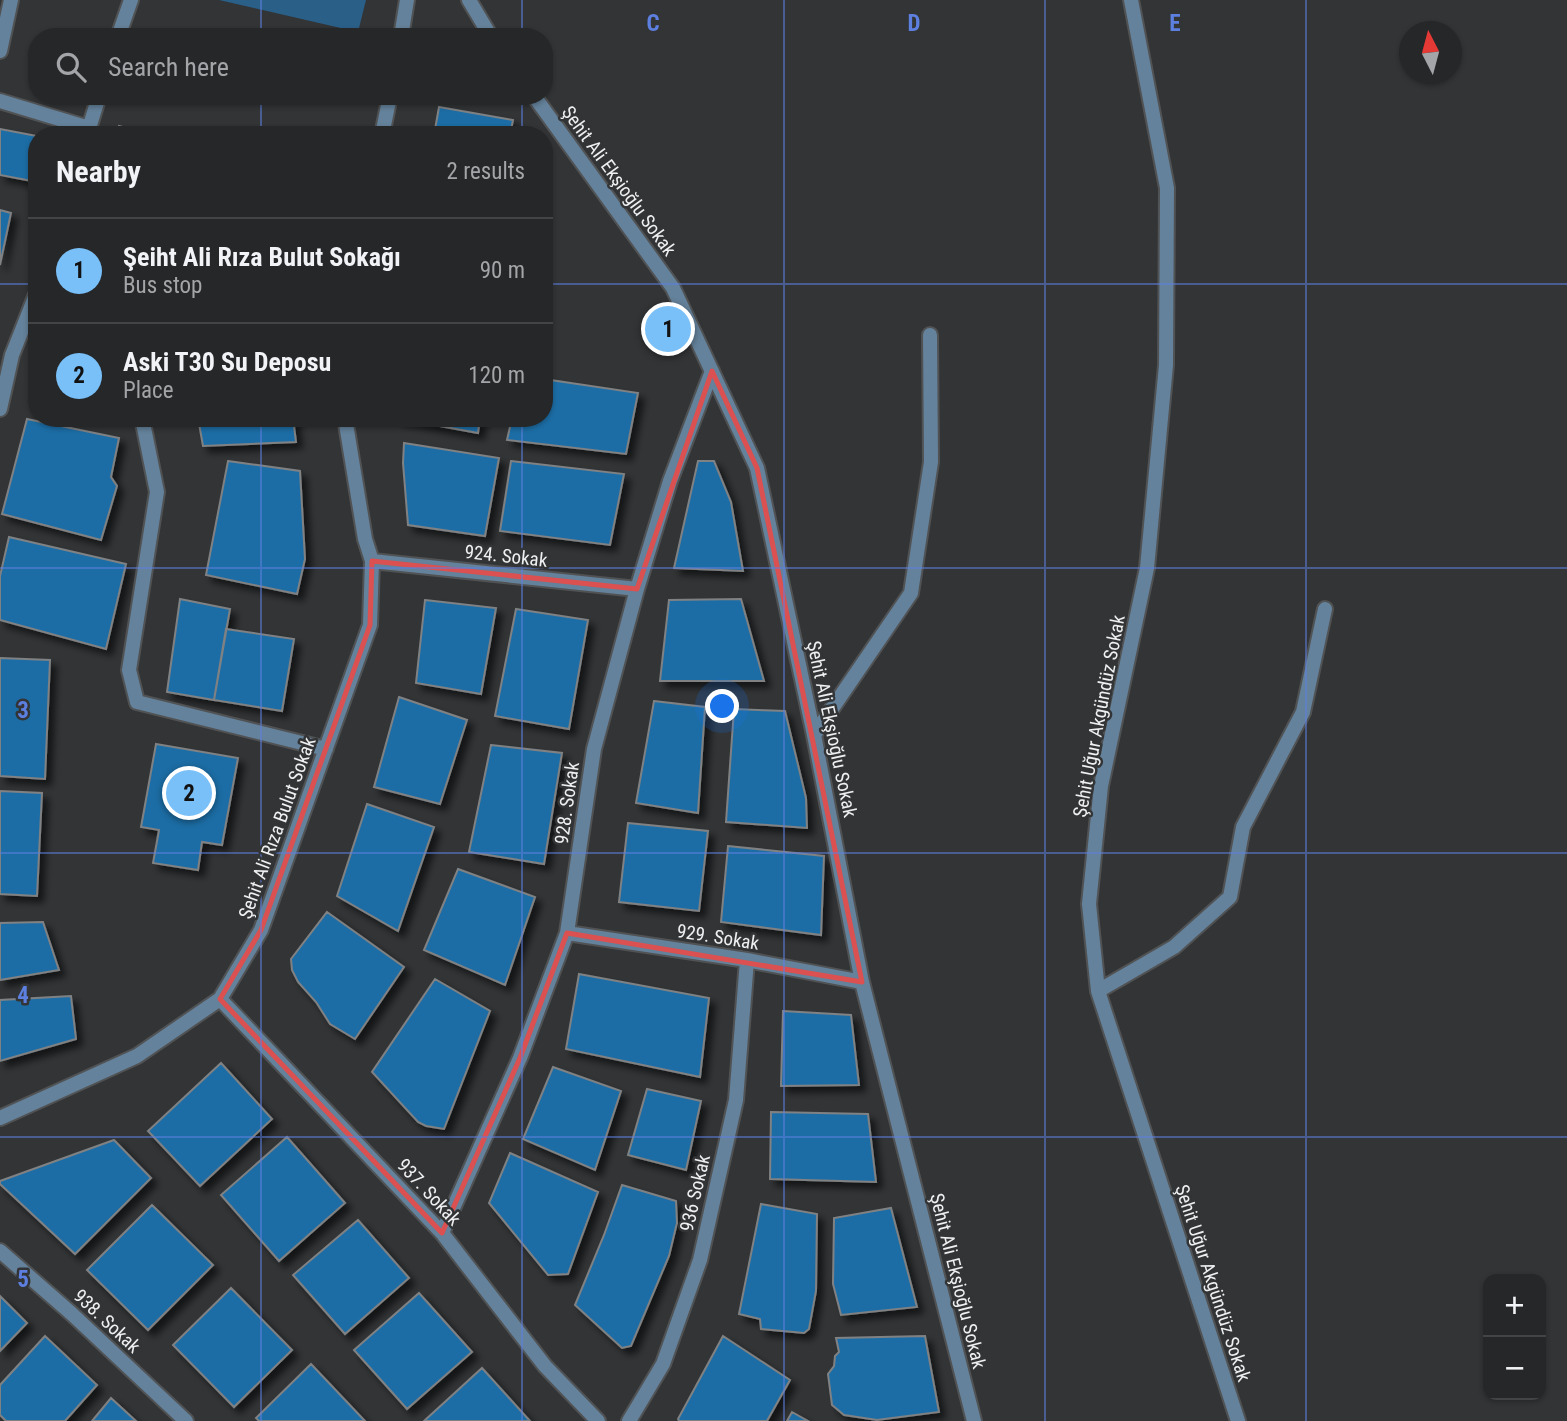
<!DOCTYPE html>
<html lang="en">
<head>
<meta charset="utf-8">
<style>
  body { margin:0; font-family:"Roboto Condensed",sans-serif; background:#323334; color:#f1f3f6 }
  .controls { position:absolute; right:21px; bottom:21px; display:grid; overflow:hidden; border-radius:14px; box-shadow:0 2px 5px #0004 }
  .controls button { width:63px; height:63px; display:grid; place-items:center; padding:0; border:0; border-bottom:2px solid #424445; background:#262728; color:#f1f3f6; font:35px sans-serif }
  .compass { position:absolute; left:1399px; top:21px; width:63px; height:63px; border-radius:50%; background:#262728; box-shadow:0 2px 5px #0004; rotate:354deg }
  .you { position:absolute; left:723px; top:707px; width:24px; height:24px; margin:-18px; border:5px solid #fff; border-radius:50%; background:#1a73e8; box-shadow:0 0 0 10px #1a73e833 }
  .badge { display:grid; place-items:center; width:46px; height:46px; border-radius:50%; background:#79bff8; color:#111; font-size:23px; font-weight:700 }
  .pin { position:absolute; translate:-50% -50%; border:4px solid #fff; box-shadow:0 2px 7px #0006 }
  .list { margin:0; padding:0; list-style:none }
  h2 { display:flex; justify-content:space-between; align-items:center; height:91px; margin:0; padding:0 28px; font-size:30px }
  h2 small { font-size:23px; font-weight:400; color:#a4a5a8 }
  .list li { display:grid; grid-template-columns:46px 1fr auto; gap:21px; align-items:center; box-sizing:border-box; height:105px; padding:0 28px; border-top:2px solid #424445 }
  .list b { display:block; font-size:26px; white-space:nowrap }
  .list p { margin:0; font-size:23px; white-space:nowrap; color:#a4a5a8 }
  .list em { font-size:23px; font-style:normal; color:#a4a5a8 }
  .icon { flex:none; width:38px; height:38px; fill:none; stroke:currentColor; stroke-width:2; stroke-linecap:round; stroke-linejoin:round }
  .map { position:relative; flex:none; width:1567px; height:1421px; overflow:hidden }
  .search { position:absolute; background:#262728; box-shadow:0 2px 5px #0004; left:28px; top:28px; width:525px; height:77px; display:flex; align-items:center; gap:18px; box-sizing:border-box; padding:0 24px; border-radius:28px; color:#a4a5a8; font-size:26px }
  .panel { position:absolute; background:#262728; box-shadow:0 2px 5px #0004; left:28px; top:126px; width:525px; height:301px; border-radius:28px }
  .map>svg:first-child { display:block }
  .green { fill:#2a5f88 }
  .building { fill:#1f6da5; stroke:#7f8183; stroke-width:2; filter:url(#shadow) }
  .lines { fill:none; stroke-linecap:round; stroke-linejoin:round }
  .minor-casing { stroke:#505254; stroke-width:18 }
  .minor { stroke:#64829b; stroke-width:14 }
  .marked { fill:none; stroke:#db5050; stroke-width:5; stroke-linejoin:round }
  .grid { fill:none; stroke:#5c7fe0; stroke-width:2; stroke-opacity:0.55 }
  .labels { text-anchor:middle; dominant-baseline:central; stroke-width:5; stroke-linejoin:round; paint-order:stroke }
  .street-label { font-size:19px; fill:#eff0f1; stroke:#323436 }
  .grid-label { font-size:23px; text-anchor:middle; font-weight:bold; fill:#5c7fe0; stroke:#323436; stroke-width:5; stroke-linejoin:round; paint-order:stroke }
</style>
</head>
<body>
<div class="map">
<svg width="1567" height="1421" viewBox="0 0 1567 1421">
  <defs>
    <filter id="shadow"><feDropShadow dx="6" dy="6" stdDeviation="3.5" flood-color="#0009"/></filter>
  </defs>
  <rect width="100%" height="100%" fill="#323436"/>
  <path class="green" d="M219 0H366L358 32Z"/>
  <path class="building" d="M439 107 513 120 510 135H434Z
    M119 126 151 135H116Z
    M0 129 37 136V182L0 175Z
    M0 210 11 213 0 265Z
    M544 379 638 393 626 454 507 440 512 418H544Z
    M198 418H293L296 442 203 446Z
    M396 418H480L478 433Z
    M27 419 119 438 111 477 117 486 101 540 2 514Z
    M404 443 499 458 485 536 408 525 403 463Z
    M228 461 300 471 305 559 297 594 206 575Z
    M511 461 624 474 610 545 500 531Z
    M698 461H714L731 502 743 571 674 568Z
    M9 537 126 564 106 649 0 620V576Z
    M180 599 230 609 214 700 167 692Z
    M741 599 764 681H660L669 600Z
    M425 600 496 608 481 694 416 683Z
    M516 609 588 620 569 729 495 716Z
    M226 629 294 639 282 711 214 700Z
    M0 658 50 660 45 779 0 776Z
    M399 697 467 720 440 804 374 787Z
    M654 701 705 707 698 813 636 803Z
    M734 709 785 711 806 798 807 828 726 822Z
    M156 744 238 758 222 845 202 842 198 870 153 863 159 830 141 827Z
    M491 745 562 753 544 864 469 852Z
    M0 791 42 793 37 896 0 894Z
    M367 804 434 827 398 931 337 896Z
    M628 823 708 831 699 911 619 902Z
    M728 846 824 856 821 935 721 922Z
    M458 869 535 897 505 985 424 950Z
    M327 912 404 967 355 1039 330 1024 316 1002 298 982 292 970 291 959Z
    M43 922 59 970 0 980V923Z
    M579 974 709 998 700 1077 566 1049Z
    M435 979 490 1011 444 1129 426 1126 418 1122 372 1072Z
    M71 996 76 1039 0 1061V1000Z
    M783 1011 851 1015 859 1085 781 1086Z
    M221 1063 272 1119 200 1186 148 1131Z
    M553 1067 621 1091 595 1170 523 1139Z
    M647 1089 701 1101 686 1170 628 1155Z
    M771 1112 868 1114 876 1182 770 1179Z
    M287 1137 345 1203 279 1261 221 1195Z
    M114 1140 151 1178 75 1254 0 1184V1181Z
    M510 1153 598 1192 568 1274 548 1275 489 1203Z
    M622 1185 676 1201 677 1223 669 1256 631 1346 622 1348 575 1305 604 1235Z
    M761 1204 817 1214 816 1291 809 1329 804 1333 761 1329 760 1319 739 1314Z
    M152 1205 213 1265 148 1330 87 1270Z
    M891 1208 917 1307 841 1315 833 1284 834 1218Z
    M358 1220 409 1278 345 1334 293 1275Z
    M231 1288 292 1350 234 1407 173 1345Z
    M419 1293 472 1352 407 1409 354 1350Z
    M0 1296 27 1323 0 1351Z
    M45 1336 97 1385 65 1421H6L0 1415V1385Z
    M723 1336 790 1380 767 1421H679L678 1419Z
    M925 1336 939 1412 877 1420 844 1415 832 1405 828 1374 834 1366 835 1356 839 1352 836 1338Z
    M311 1364 365 1421H259L256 1418Z
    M482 1368 530 1421H424Z
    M111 1398 136 1421H92Z
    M792 1412 808 1421H787Z"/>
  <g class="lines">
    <defs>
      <path id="minor" d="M469 0 491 37
        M1131 0 1167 188 1166 365 1147 568 1101 786 1089 904 1098 991 1238 1421
        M118 37 131 0
        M401 37 407 0
        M0 51 11 0
        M534 96 673 288 757 468 814 735 862 982 974 1421
        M0 101 89 128
        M87 135 99 96
        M382 135 390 96
        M0 409 12 355 37 292
        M142 418 157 492 129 670 137 702 326 749
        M372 561 637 589
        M814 735 911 593 931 462 930 335
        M567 933 747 960 862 982
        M1098 991 1174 947 1230 897 1243 827 1303 712 1325 609
        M220 999 442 1233 545 1366 598 1421
        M0 1118 137 1056 220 999 261 930 370 625 372 561 365 539 345 418
        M442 1233 520 1058 567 933 594 749 637 589 670 481 712 371
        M0 1251 72 1314 186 1421
        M629 1421 663 1364 700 1260 736 1100 747 960"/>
    </defs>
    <use href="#minor" class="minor-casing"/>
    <use href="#minor" class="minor"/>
  </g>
  <path class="marked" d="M712 371 757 468 862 982 567 933 520 1058 442 1233 220 999 261 930 370 625 372 561 637 589Z"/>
  <path class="grid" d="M261 0V37M522 0V37M784 0V1421M1045 0V1421M1306 0V1421M261 96V135M522 96V135M0 284H37M544 284H1567M261 418V1421M522 418V1421M0 568H1567M0 853H1567M0 1137H1567"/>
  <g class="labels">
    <g class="street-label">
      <text transform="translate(619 181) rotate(54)">Şehit Ali Ekşioğlu Sokak</text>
      <text transform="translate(506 556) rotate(6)">924. Sokak</text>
      <text transform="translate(1099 716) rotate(-79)">Şehit Uğur Akgündüz Sokak</text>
      <text transform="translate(832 729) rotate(78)">Şehit Ali Ekşioğlu Sokak</text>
      <text transform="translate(567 803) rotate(-82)">928. Sokak</text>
      <text transform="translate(277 828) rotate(-70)">Şehit Ali Rıza Bulut Sokak</text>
      <text transform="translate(718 937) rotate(9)">929. Sokak</text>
      <text transform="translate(429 1192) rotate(47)">937. Sokak</text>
      <text transform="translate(695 1193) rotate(-77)">936 Sokak</text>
      <text transform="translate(958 1281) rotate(76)">Şehit Ali Ekşioğlu Sokak</text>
      <text transform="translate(1213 1283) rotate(72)">Şehit Uğur Akgündüz Sokak</text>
      <text transform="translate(107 1321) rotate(43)">938. Sokak</text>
    </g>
  </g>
  <g class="grid-label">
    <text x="653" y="31">C</text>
    <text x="914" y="31">D</text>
    <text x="1175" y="31">E</text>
    <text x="23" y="718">3</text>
    <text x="23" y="1003">4</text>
    <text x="23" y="1287">5</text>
  </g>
</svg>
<div class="controls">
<button>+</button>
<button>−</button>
</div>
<svg class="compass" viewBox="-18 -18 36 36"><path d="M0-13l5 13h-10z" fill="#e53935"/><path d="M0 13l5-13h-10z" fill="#a4a5a8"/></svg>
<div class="you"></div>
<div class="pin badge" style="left:668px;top:329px">1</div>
<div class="pin badge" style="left:189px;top:793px">2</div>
<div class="search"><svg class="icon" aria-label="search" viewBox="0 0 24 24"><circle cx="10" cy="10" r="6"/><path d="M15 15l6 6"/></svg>Search here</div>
<section class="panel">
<h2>Nearby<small>2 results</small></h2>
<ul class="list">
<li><span class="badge">1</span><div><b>Şeiht Ali Rıza Bulut Sokağı</b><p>Bus stop</p></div><em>90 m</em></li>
<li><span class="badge">2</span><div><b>Aski T30 Su Deposu</b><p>Place</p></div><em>120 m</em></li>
</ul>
</section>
</div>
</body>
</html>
